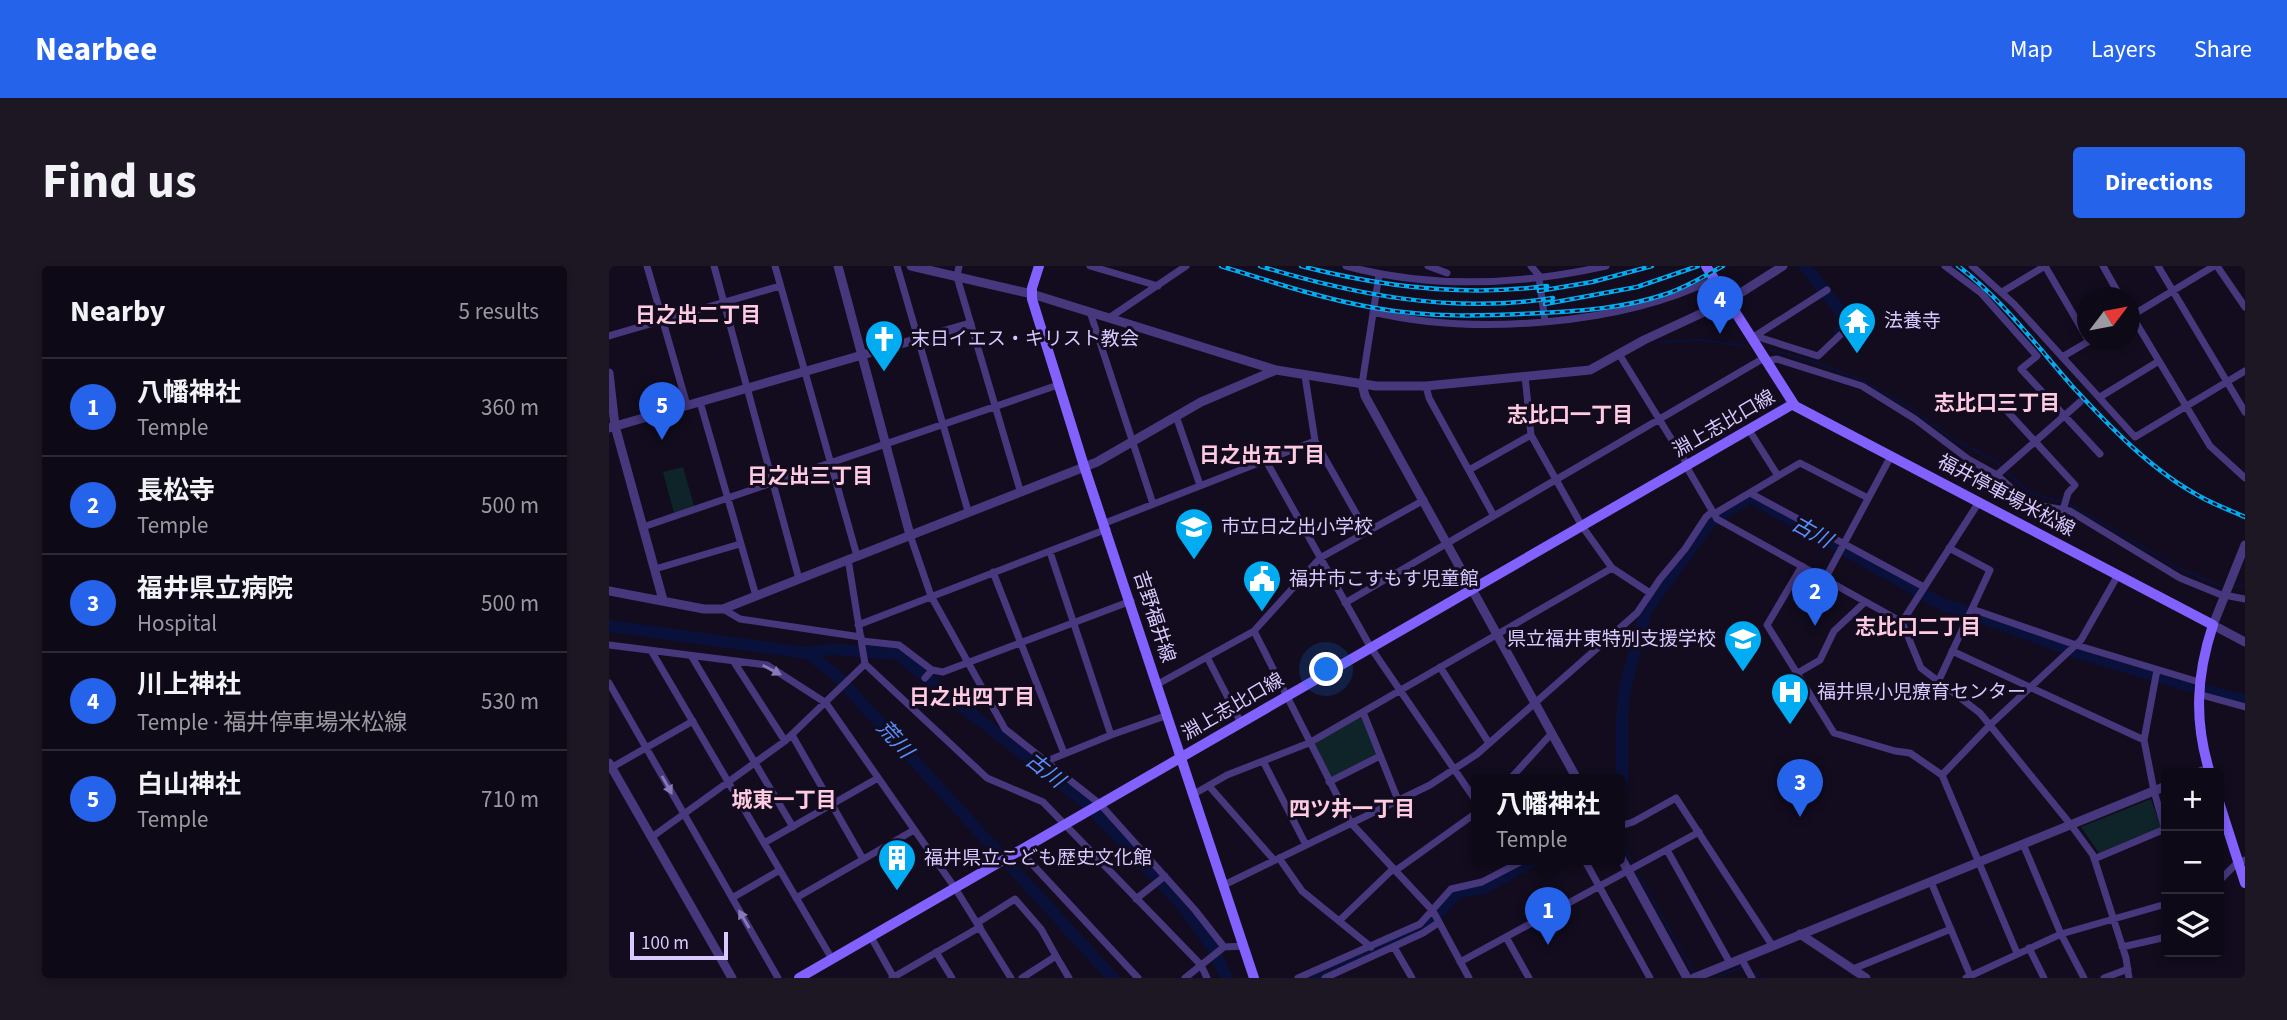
<!DOCTYPE html>
<html lang="en">
<head>
<meta charset="utf-8">
<style>
  body { margin:0; font-family:"Source Sans 3","Noto Sans JP",sans-serif; background:#1c1723; color:#f1f3f6 }
  .controls { position:absolute; right:21px; bottom:21px; display:grid; overflow:hidden; border-radius:7px; box-shadow:0 4px 10px #0003 }
  .controls button { width:63px; height:63px; display:grid; place-items:center; padding:0; border:0; border-bottom:2px solid #2e2a35; background:#0e0916; color:#f1f3f6; font:35px sans-serif }
  .compass { position:absolute; left:1468px; top:21px; width:63px; height:63px; border-radius:50%; background:#0e0916; box-shadow:0 4px 10px #0003; rotate:58deg }
  .scale { position:absolute; left:21px; bottom:18px; width:98px; box-sizing:border-box; padding-left:7px; border:4px solid #dac9ff; border-top:0; font-size:19px; line-height:24px; white-space:nowrap; color:#dac9ff; -webkit-text-stroke:5px #120c1e; paint-order:stroke }
  .you { position:absolute; left:718px; top:404px; width:24px; height:24px; margin:-18px; border:5px solid #fff; border-radius:50%; background:#1a73e8; box-shadow:0 0 0 10px #1a73e833 }
  .badge { display:grid; place-items:center; width:46px; height:46px; border-radius:50%; background:#2563eb; color:#fff; font-size:23px; font-weight:700 }
  .pin { position:absolute; translate:-50% -58px; filter:drop-shadow(0 2px 4px #0008) }
  .pin::after { content:''; position:absolute; top:37px; width:24px; height:21px; background:inherit; clip-path:polygon(0 0,100% 0,50% 100%) }
  .popup { position:absolute; left:862px; top:508px; width:154px; height:91px; box-sizing:border-box; display:grid; place-content:center; border-radius:7px; background:#0e0916; filter:drop-shadow(0 2px 5px #0005); font-size:23px; white-space:nowrap; color:#9b9aa1 }
  .popup b { font-size:26px; color:#f1f3f6 }
  .popup::after { content:''; position:absolute; left:50%; top:100%; margin-left:-14px; border:14px solid transparent; border-top-color:#0e0916 }
  .list { margin:0; padding:0; list-style:none }
  h2 { display:flex; justify-content:space-between; align-items:center; height:91px; margin:0; padding:0 28px; font-size:30px }
  h2 small { font-size:23px; font-weight:400; color:#9b9aa1 }
  .list li { display:grid; grid-template-columns:46px 1fr auto; gap:21px; align-items:center; box-sizing:border-box; height:98px; padding:0 28px; border-top:2px solid #2e2a35 }
  .list b { display:block; font-size:26px; white-space:nowrap }
  .list p { margin:0; font-size:23px; white-space:nowrap; color:#9b9aa1 }
  .list em { font-size:23px; font-style:normal; color:#9b9aa1 }
  .icon { flex:none; width:38px; height:38px; fill:none; stroke:currentColor; stroke-width:2; stroke-linecap:round; stroke-linejoin:round }
  .map { position:relative; flex:none; width:1636px; height:712px; overflow:hidden; border-radius:7px }
  header { display:flex; align-items:center; gap:42px; box-sizing:border-box; height:98px; padding:0 35px; background:#2563eb; color:#fff }
  header strong { font-size:33px }
  nav { display:flex; gap:38px; margin-inline-start:auto; font-size:24px }
  .intro { display:flex; align-items:center; justify-content:space-between; box-sizing:border-box; height:168px; padding:0 42px }
  h1 { margin:0; font-size:49px }
  .button { padding:18px 32px; border-radius:7px; background:#2563eb; color:#fff; font-size:24px; font-weight:700 }
  main { display:flex; gap:42px; padding:0 42px }
  aside { flex:1; background:#0e0916; border-radius:7px; box-shadow:0 4px 10px #0003 }
  .map>svg:first-child { display:block }
  .green { fill:#0f2428 }
  .lines { fill:none; stroke-linecap:round; stroke-linejoin:round }
  .stream { stroke:#09113a; stroke-width:2 }
  .river { stroke:#09113a; stroke-width:12 }
  .minor { stroke:#47377d; stroke-width:7 }
  .tertiary { stroke:#47377d; stroke-width:9 }
  .secondary { stroke:#8361fe; stroke-width:10 }
  .rail-casing { stroke:#02acf2; stroke-width:4.5 }
  .rail { stroke:#120c1e; stroke-width:2; stroke-dasharray:5; stroke-linecap:butt }
  .oneway { fill:#8979b8 }
  .labels { text-anchor:middle; dominant-baseline:central; stroke-width:6; stroke-linejoin:round; paint-order:stroke }
  .poi-label { font-size:19px; fill:#dac9ff; stroke:#120c1e; text-anchor:start }
  .street-label { font-size:19px; fill:#dac9ff; stroke:#120c1e }
  .neighbourhood-label { font-size:21px; font-weight:bold; fill:#ffcbe2; stroke:#120c1e }
  .water-label { font-size:21px; font-style:italic; fill:#5891fe; stroke:#120c1e }
</style>
</head>
<body>
<header>
<strong>Nearbee</strong>
<nav><a>Map</a><a>Layers</a><a>Share</a></nav>
</header>
<div class="intro"><h1>Find us</h1><a class="button">Directions</a></div>
<main>
<aside>
<h2>Nearby<small>5 results</small></h2>
<ul class="list">
<li><span class="badge">1</span><div><b>八幡神社</b><p>Temple</p></div><em>360 m</em></li>
<li><span class="badge">2</span><div><b>長松寺</b><p>Temple</p></div><em>500 m</em></li>
<li><span class="badge">3</span><div><b>福井県立病院</b><p>Hospital</p></div><em>500 m</em></li>
<li><span class="badge">4</span><div><b>川上神社</b><p>Temple · 福井停車場米松線</p></div><em>530 m</em></li>
<li><span class="badge">5</span><div><b>白山神社</b><p>Temple</p></div><em>710 m</em></li>
</ul>
</aside>
<div class="map">
<svg width="1636" height="712" viewBox="0 0 1636 712">
  <rect width="100%" height="100%" fill="#120c1e"/>
  <path class="green" d="M74 201 85 240 65 247 54 206Z
    M754 446 771 490 720 516 700 477Z
    M1542 533 1552 561 1490 587 1472 561Z"/>
  <g class="lines">
    <path class="stream" d="M837 0H838
      M1050 76 1094 74 1135 80
      M1161 84 1200 94 1255 115 1303 143 1344 173 1385 194 1392 201
      M1396 205 1421 227 1454 236
      M1460 238 1571 303 1614 321
      M1623 321 1636 319
      M1011 575 1024 598
      M1026 603 1086 708
      M1144 707 1156 712
      M1106 712 1133 701"/>
    <path class="river" d="M1196 0 1230 44 1242 55 1231 65
      M0 360 198 387 226 408 504 712
      M198 387 220 383 289 388 335 426 477 537 575 641 603 681 618 712
      M1597 425 1636 435
      M1011 523 1013 514V452L1016 422 1037 344 1102 255 1141 231 1336 340 1347 342 1467 386 1580 420
      M700 712 810 664 821 656 849 626 875 622 927 593"/>
    <path class="minor" d="M38 0 78 139
      M105 0 190 313
      M166 0 248 290
      M288 0 359 245
      M350 0 348 10 350 18 411 224
      M481 0 549 20
      M737 0C822 23 911 19 997 0
      M819 0 838 7
      M922 0 932 12
      M1336 0 1372 27 1428 90 1412 103 1491 188
      M1363 0 1405 38 1526 171 1636 105
      M1436 0 1478 72
      M1494 0 1512 32
      M1549 0 1636 146
      M1608 0 1636 41
      M930 12 936 55
      M1393 26 1436 0
      M1520 45 1601 180 1636 212
      M481 46 544 238
      M764 46C865 70 1012 59 1105 13
      M1522 50 1605 0
      M500 52 577 0
      M0 70 171 20
      M1146 70 1209 90 1245 56
      M1146 70 1218 24
      M1010 88 1079 200
      M1453 91 1482 74
      M1157 95 1168 93 1253 120 1306 153 1359 193 1388 209 1411 230 1428 239 1461 245 1571 312 1615 330
      M696 110 706 175 757 265
      M916 110 922 169 973 260 1003 302 1041 327
      M753 118 770 9
      M817 120 820 132 885 250
      M1491 131 1550 95
      M91 136 147 330
      M1398 145 1466 219 1459 227 1454 244
      M567 150 591 219
      M1140 164 1169 210
      M656 193 762 382 867 535
      M1077 200 1108 253 1293 356 1312 402 1371 447 1462 559 1484 589 1517 692 1520 712
      M860 204 922 169
      M1388 209 1471 136
      M1141 227 1315 321
      M1105 248 1191 197 1259 232
      M496 257 706 175
      M34 261 449 119
      M301 269 322 330 396 463 491 538 586 644 615 681
      M441 286 502 469
      M239 293 256 398 378 512 434 536 592 699 598 712
      M1193 300 1158 359 1225 467 1286 485 1301 487 1333 509 1408 687
      M46 303 131 278
      M384 306 455 487
      M1216 313 1282 190
      M1615 329 1636 333
      M736 337 1155 92
      M114 343 131 353 252 371
      M1363 343 1467 379 1590 416
      M1293 356 1370 236
      M249 359 498 263
      M645 365 742 557 824 645 860 712
      M253 375 290 379 323 404 334 406 522 335
      M0 379 158 399 217 437 346 622 402 712
      M1343 385 1535 474
      M43 386 223 693
      M83 391 184 561
      M598 391 632 457
      M125 396 176 475
      M831 401 880 477
      M1548 404 1535 474 1545 525 1557 567
      M1187 408 1211 394 1225 365 1256 336
      M316 412 323 404
      M1329 416 1381 304 1340 282
      M0 417 169 712
      M549 418 645 365 711 292 815 234
      M1589 428 1636 441
      M754 446 789 534
      M183 469 254 593
      M438 495 502 469 559 449
      M654 495 697 579
      M0 503 84 455
      M1333 509 1381 459 1472 374 1509 309
      M901 513 943 467
      M720 516 771 490
      M600 520 665 594
      M585 528 618 509 700 477 1003 302
      M1011 560 1024 556 1067 532 1163 679
      M43 571 176 475 256 398
      M155 577 269 512
      M1414 578 1452 668 1475 712
      M1058 584 1121 697
      M411 585 529 712
      M670 592 693 625 762 681
      M975 593 1041 712
      M1485 593 1556 563
      M786 605 867 547
      M1610 615 1629 596 1636 594
      M1322 616 1361 709
      M615 619 821 519 868 488 1028 347 1051 313 1076 283 1097 251 1103 246
      M123 632 171 604
      M187 632 305 564
      M527 633 556 610
      M730 655 784 603
      M368 657 406 633 432 663 447 690
      M262 671 285 712
      M897 671 920 712
      M785 681 803 712
      M1513 681 1553 672 1557 668
      M1420 682 1435 712
      M327 686 343 712
      M1132 692 1143 712
      M851 696 1090 566
      M1244 703 1342 663
      M283 712 371 661
      M413 712 447 690 460 712
      M576 712 615 681 635 680
      M689 712 811 658 842 623 873 616 917 593
      M716 712 814 667 829 657
      M1357 712 1452 668 1557 638
      M1495 712 1519 703"/>
    <path class="tertiary" d="M229 0 301 269
      M302 0 423 28 667 104 767 120H817L981 104 1035 74 1119 35 1174 0
      M0 107 6 160 54 334
      M753 118 756 130 968 513
      M0 162 361 58
      M1636 279 1604 359 1636 376
      M0 325 95 343H114L488 196 592 136 667 104
      M0 497 123 712
      M1588 507 1599 503
      M1011 590 1078 712
      M1191 668 1257 712
      M1085 712 1557 520"/>
    <path class="secondary" d="M430 0 423 22V33L475 200 645 712
      M1097 0 1186 140 1604 359C1587 410 1585 456 1601 507
      M1610 536 1636 617
      M190 712 1184 138"/>
    <defs>
      <path id="rail" d="M612 0C663 16 714 33 766 42 821 52 876 50 931 47 974 45 1016 42 1057 28 1078 21 1095 10 1114 0
        M651 0C746 29 844 48 944 32
        M692 0C773 21 855 31 938 20
        M1349 0C1393 33 1427 79 1463 120 1500 160 1543 205 1592 231 1606 239 1621 244 1636 251
        M930 25 983 16 1043 0
        M936 38 1028 21 1089 0"/>
    </defs>
    <use href="#rail" class="rail-casing"/>
    <use href="#rail" class="rail"/>
  </g>
  <defs><path id="oneway-solid" d="M-6-.8H1V-3.2L6.5 0L1 3.2V.8H-6Z" transform="scale(1.75)"/></defs>
  <g class="oneway">
    <use href="#oneway-solid" transform="translate(163 404) rotate(27)"/>
    <use href="#oneway-solid" transform="translate(58 519) rotate(61)"/>
    <use href="#oneway-solid" transform="translate(135 653) rotate(-120)"/>
  </g>
  <defs>
    <symbol id="temple-pin" viewBox="-11 -11 22 30"><path d="M0 17L-7.5 6A9.5 9.5 0 1 1 7.5 6Z" fill="#02acf2" stroke="#120c1e"/><path d="M0-6L5-2H3V0L6.5 2.5H4V6H1.5V3h-3V6H-4V2.5H-6.5L-3 0V-2H-5Z" fill="#fff"/></symbol>
    <symbol id="church-pin" viewBox="-11 -11 22 30"><path d="M0 17L-7.5 6A9.5 9.5 0 1 1 7.5 6Z" fill="#02acf2" stroke="#120c1e"/><path d="M-1.2-6h2.4v3.5h3.3v2.4h-3.3V6h-2.4V-.1h-3.3v-2.4h3.3Z" fill="#fff"/></symbol>
    <symbol id="school-pin" viewBox="-11 -11 22 30"><path d="M0 17L-7.5 6A9.5 9.5 0 1 1 7.5 6Z" fill="#02acf2" stroke="#120c1e"/><path d="M0-5L7-2L0 1L-7-2ZM-4 1L0 2.5L4 1V4Q0 6-4 4Z" fill="#fff"/></symbol>
    <symbol id="civic-pin" viewBox="-11 -11 22 30"><path d="M0 17L-7.5 6A9.5 9.5 0 1 1 7.5 6Z" fill="#02acf2" stroke="#120c1e"/><path d="M-.6-6.5H3V-4.5H.6V-3L4-1V1h2V6H-6V1h2V-1L-.6-3ZM-1.2 2.5V6h2.4V2.5Z" fill="#fff"/></symbol>
    <symbol id="hospital-pin" viewBox="-11 -11 22 30"><path d="M0 17L-7.5 6A9.5 9.5 0 1 1 7.5 6Z" fill="#02acf2" stroke="#120c1e"/><path d="M-5-5h3v3.5h4V-5h3V5h-3V1.5h-4V5h-3Z" fill="#fff"/></symbol>
    <symbol id="building-pin" viewBox="-11 -11 22 30"><path d="M0 17L-7.5 6A9.5 9.5 0 1 1 7.5 6Z" fill="#02acf2" stroke="#120c1e"/><path d="M-4-6H4V6H1V3H-1V6H-4ZM-2.5-4.3h1.7v1.8h-1.7ZM.8-4.3h1.7v1.8H.8ZM-2.5-1h1.7V.8h-1.7ZM.8-1h1.7V.8H.8Z" fill="#fff"/></symbol>
  </defs>
  <g fill-rule="evenodd">
    <use href="#temple-pin" x="1226" y="33" width="44" height="60"/>
    <use href="#church-pin" x="253" y="51" width="44" height="60"/>
    <use href="#school-pin" x="563" y="239" width="44" height="60"/>
    <use href="#civic-pin" x="631" y="291" width="44" height="60"/>
    <use href="#school-pin" x="1112" y="351" width="44" height="60"/>
    <use href="#hospital-pin" x="1159" y="404" width="44" height="60"/>
    <use href="#building-pin" x="266" y="570" width="44" height="60"/>
  </g>
  <g class="labels">
    <g class="poi-label">
      <text x="1275" y="55">法養寺</text>
      <text x="302" y="73">末日イエス・キリスト教会</text>
      <text x="612" y="261">市立日之出小学校</text>
      <text x="680" y="313">福井市こすもす児童館</text>
      <text x="1107" y="373" text-anchor="end">県立福井東特別支援学校</text>
      <text x="1208" y="426">福井県小児療育センター</text>
      <text x="315" y="592">福井県立こども歴史文化館</text>
    </g>
    <g class="street-label">
      <text transform="translate(1115 158) rotate(-30)">淵上志比口線</text>
      <text transform="translate(1397 230) rotate(28)">福井停車場米松線</text>
      <text transform="translate(545 351) rotate(72)">吉野福井線</text>
      <text transform="translate(624 441) rotate(-30)">淵上志比口線</text>
    </g>
    <g class="neighbourhood-label">
      <text x="89" y="49">日之出二丁目</text>
      <text x="1388" y="137">志比口三丁目</text>
      <text x="961" y="149">志比口一丁目</text>
      <text x="653" y="189">日之出五丁目</text>
      <text x="201" y="210">日之出三丁目</text>
      <text x="1309" y="361">志比口二丁目</text>
      <text x="363" y="431">日之出四丁目</text>
      <text x="175" y="534">城東一丁目</text>
      <text x="743" y="543">四ツ井一丁目</text>
    </g>
    <g class="water-label">
      <text transform="translate(1203 266) rotate(29)">古川</text>
      <text transform="translate(286 473) rotate(48)">荒川</text>
      <text transform="translate(436 504) rotate(38)">古川</text>
    </g>
  </g>
</svg>
<div class="controls">
<button>+</button>
<button>−</button>
<button><svg class="icon" aria-label="layers" viewBox="0 0 24 24"><path d="M12 4l9 5-9 5-9-5zM3 14l9 5 9-5"/></svg></button>
</div>
<svg class="compass" viewBox="-18 -18 36 36"><path d="M0-13l5 13h-10z" fill="#e53935"/><path d="M0 13l5-13h-10z" fill="#9b9aa1"/></svg>
<div class="scale">100 m</div>
<div class="you"></div>
<div class="pin badge" style="left:939px;top:679px">1</div>
<div class="popup"><b>八幡神社</b>Temple</div>
<div class="pin badge" style="left:1206px;top:360px">2</div>
<div class="pin badge" style="left:1191px;top:551px">3</div>
<div class="pin badge" style="left:1111px;top:68px">4</div>
<div class="pin badge" style="left:53px;top:174px">5</div>
</div>
</main>
</body>
</html>
